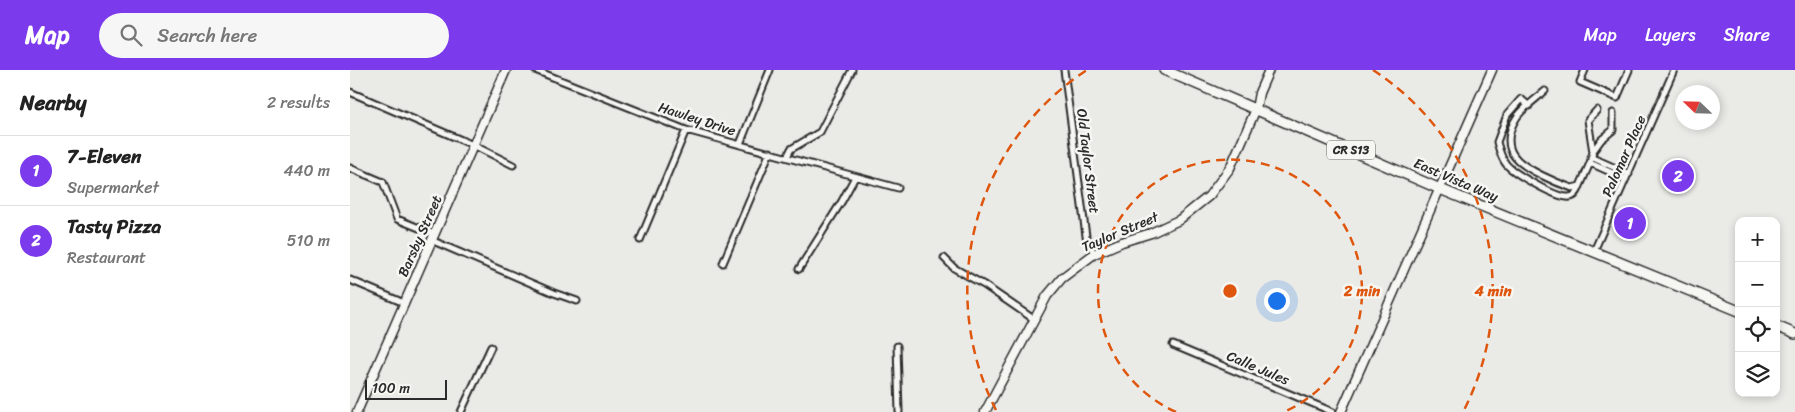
<!DOCTYPE html>
<html lang="en">
<head>
<meta charset="utf-8">
<style>
  body { margin:0; font-family:Sriracha,sans-serif; background:#f6f6f6; color:#222 }
  .controls { position:absolute; right:15px; bottom:15px; display:grid; overflow:hidden; border-radius:10px; box-shadow:0 2px 8px #0003 }
  .controls button { width:45px; height:45px; display:grid; place-items:center; padding:0; border:0; border-bottom:1px solid #e0e0e0; background:#fff; color:#222; font:25px sans-serif }
  .compass { position:absolute; left:1325px; top:15px; width:45px; height:45px; border-radius:50%; background:#fff; box-shadow:0 2px 8px #0003; rotate:293deg }
  .scale { position:absolute; left:15px; bottom:12px; width:82px; box-sizing:border-box; padding-left:5px; border:2px solid #2b2b2b; border-top:0; font-size:14px; line-height:18px; white-space:nowrap; color:#2b2b2b; -webkit-text-stroke:4px #f6f6f2; paint-order:stroke }
  .you { position:absolute; left:926px; top:230px; width:18px; height:18px; margin:-12px; border:4px solid #fff; border-radius:50%; background:#1a73e8; box-shadow:0 0 0 8px #1a73e833 }
  .badge { display:grid; place-items:center; width:32px; height:32px; border-radius:50%; background:#7c3aed; color:#fff; font-size:16px; font-weight:700 }
  .pin { position:absolute; translate:-50% -50%; border:2px solid #fff; box-shadow:0 1px 5px #0006 }
  .list { margin:0; padding:0; list-style:none }
  h2 { display:flex; justify-content:space-between; align-items:center; height:65px; margin:0; padding:0 20px; font-size:21px }
  h2 small { font-size:16px; font-weight:400; color:#767676 }
  .list li { display:grid; grid-template-columns:32px 1fr auto; gap:15px; align-items:center; box-sizing:border-box; height:70px; padding:0 20px; border-top:1px solid #e0e0e0 }
  .list b { display:block; font-size:19px; white-space:nowrap }
  .list p { margin:0; font-size:16px; white-space:nowrap; color:#767676 }
  .list em { font-size:16px; font-style:normal; color:#767676 }
  .icon { flex:none; width:28px; height:28px; fill:none; stroke:currentColor; stroke-width:2; stroke-linecap:round; stroke-linejoin:round }
  .map { position:relative; flex:none; width:1445px; height:342px; overflow:hidden }
  header { display:flex; align-items:center; gap:30px; box-sizing:border-box; height:70px; padding:0 25px; background:#7c3aed; color:#fff }
  header strong { font-size:24px }
  nav { display:flex; gap:28px; margin-inline-start:auto; font-size:18px }
  .search { width:350px; height:45px; background:#f6f6f6; display:flex; align-items:center; gap:12px; box-sizing:border-box; padding:0 18px; border-radius:28px; color:#767676; font-size:19px }
  main { display:flex }
  aside { flex:1; background:#fff }
  .map>svg:first-child { display:block }
  .lines { fill:none; stroke-linecap:round; stroke-linejoin:round }
  .street-casing { stroke:#2b2b2b; stroke-width:9 }
  .secondary-casing { stroke:#2b2b2b; stroke-width:11 }
  .primary-casing { stroke:#2b2b2b; stroke-width:12 }
  .street { stroke:#f6f6f2; stroke-width:5 }
  .secondary { stroke:#f6f6f2; stroke-width:8 }
  .primary { stroke:#f6f6f2; stroke-width:9 }
  .ring { fill:none; stroke:#df570e; stroke-width:2.5; stroke-dasharray:9 6 }
  .labels { text-anchor:middle; dominant-baseline:central; stroke-width:5; stroke-linejoin:round; paint-order:stroke }
  .shield { fill:#f6f6f2; stroke:#686867; stroke-width:1 }
  .shield-label { font-size:12px; font-weight:bold; fill:#2b2b2b }
  .street-label { font-size:14px; fill:#2b2b2b; stroke:#f6f6f2 }
  .centre { fill:#df570e; stroke:#f6f6f2; stroke-width:2.5 }
  .ring-label { font-size:15px; text-anchor:middle; font-weight:bold; fill:#df570e; stroke:#f6f6f2; stroke-width:5; stroke-linejoin:round; paint-order:stroke }
</style>
</head>
<body>
<header>
<strong>Map</strong>
<div class="search"><svg class="icon" aria-label="search" viewBox="0 0 24 24"><circle cx="10" cy="10" r="6"/><path d="M15 15l6 6"/></svg>Search here</div>
<nav><a>Map</a><a>Layers</a><a>Share</a></nav>
</header>
<main>
<aside>
<h2>Nearby<small>2 results</small></h2>
<ul class="list">
<li><span class="badge">1</span><div><b>7-Eleven</b><p>Supermarket</p></div><em>440 m</em></li>
<li><span class="badge">2</span><div><b>Tasty Pizza</b><p>Restaurant</p></div><em>510 m</em></li>
</ul>
</aside>
<div class="map">
<svg width="1445" height="342" viewBox="0 0 1445 342">
  <rect width="100%" height="100%" fill="#eaeae6"/>
  <filter id="ink" filterUnits="userSpaceOnUse"><feTurbulence type="fractalNoise" baseFrequency=".02" numOctaves="2"/><feDisplacementMap in="SourceGraphic" scale="10" xChannelSelector="R" yChannelSelector="G"/><feConvolveMatrix kernelMatrix="1 2 1 2 8 2 1 2 1" color-interpolation-filters="sRGB"/></filter>
  <g filter="url(#ink)">
    <g class="lines">
      <defs>
        <path id="street" d="M185 0 336 60 548 118
          M714 0 736 166 744 184
          M1235 0 1230 12 1267 28 1279 0
          M0 22 123 75 163 95
          M1179 36 1171 29 1157 45 1147 72C1149 79 1151 88 1156 94 1163 103 1205 127 1217 127 1224 128 1228 122 1230 116L1222 118C1207 113 1174 99 1165 87 1155 75 1159 59 1167 47 1174 37 1186 29 1195 21
          M390 74 420 0
          M1243 81 1251 70 1263 60V43
          M437 87 441 79 470 62 502 0
          M1241 87 1279 104
          M1240 93 1276 109
          M0 98 33 112 47 149 84 164
          M1230 116 1240 93 1243 82 1238 50 1247 40
          M81 170 204 223 227 231
          M290 170 336 60
          M1244 181 1324 0
          M594 188 604 198 634 215 685 250
          M373 193 420 82
          M449 199 492 131 505 107
          M0 210 54 233
          M823 275 983 342
          M547 276 549 342
          M111 342 141 277"/>
        <path id="secondary" d="M7 342 156 0
          M635 342 697 226 712 208 744 184 772 172 801 163 829 150 859 126 880 98 906 39 909 23 919 0
          M991 342 1142 0"/>
        <path id="primary" d="M814 0 1090 119 1389 241
          M1426 256 1445 264"/>
      </defs>
      <use href="#street" class="street-casing"/>
      <use href="#secondary" class="secondary-casing"/>
      <use href="#primary" class="primary-casing"/>
      <use href="#street" class="street"/>
      <use href="#secondary" class="secondary"/>
      <use href="#primary" class="primary"/>
    </g>
  </g>
  <g class="ring">
    <path d="M826 342A132 132 0 1 1 934 342"/>
    <path d="M646 340A263 263 0 0 1 737 0M1023 0A263 263 0 0 1 1114 340"/>
  </g>
  <g class="labels">
    <rect class="shield" x="977" y="70.5" width="48" height="19" rx="4"/>
    <g class="shield-label">
      <text x="1001" y="80">CR S13</text>
    </g>
    <g class="street-label">
      <text transform="translate(347 49) rotate(18)">Hawley Drive</text>
      <text transform="translate(1274 86) rotate(-66)">Palomar Place</text>
      <text transform="translate(738 91) rotate(83)">Old Taylor Street</text>
      <text transform="translate(1106 110) rotate(23)">East Vista Way</text>
      <text transform="translate(770 162) rotate(-23)">Taylor Street</text>
      <text transform="translate(70 166) rotate(-66)">Barsby Street</text>
      <text transform="translate(908 298) rotate(23)">Calle Jules</text>
    </g>
  </g>
  <circle cx="880" cy="221" r="8" class="centre"/>
  <g class="ring-label">
    <text x="1012" y="226">2 min</text>
    <text x="1143" y="226">4 min</text>
  </g>
</svg>
<div class="controls">
<button>+</button>
<button>−</button>
<button><svg class="icon" aria-label="locate" viewBox="0 0 24 24"><circle cx="12" cy="12" r="6"/><path d="M12 2v4M12 18v4M2 12h4M18 12h4"/></svg></button>
<button><svg class="icon" aria-label="layers" viewBox="0 0 24 24"><path d="M12 4l9 5-9 5-9-5zM3 14l9 5 9-5"/></svg></button>
</div>
<svg class="compass" viewBox="-18 -18 36 36"><path d="M0-13l5 13h-10z" fill="#e53935"/><path d="M0 13l5-13h-10z" fill="#767676"/></svg>
<div class="scale">100 m</div>
<div class="you"></div>
<div class="pin badge" style="left:1280px;top:153px">1</div>
<div class="pin badge" style="left:1328px;top:106px">2</div>
</div>
</main>
</body>
</html>
